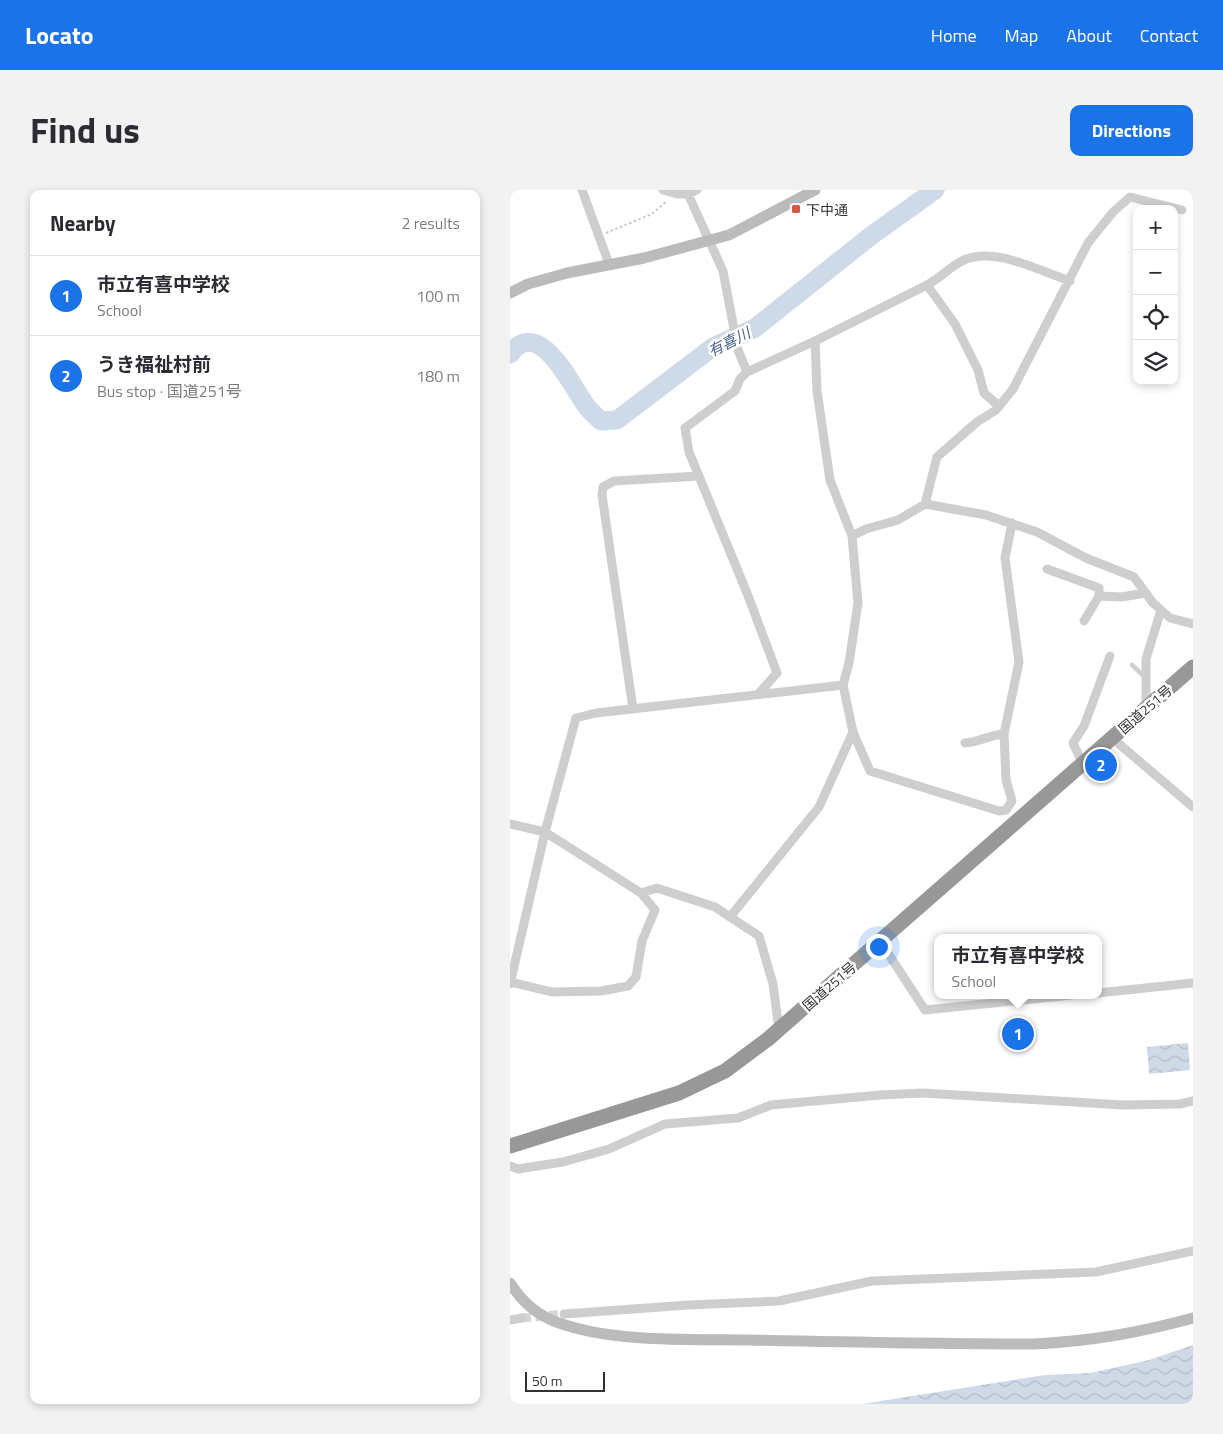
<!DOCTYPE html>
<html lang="en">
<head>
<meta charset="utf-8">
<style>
  body { margin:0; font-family:"Titillium Web","Noto Sans JP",sans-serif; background:#f2f2f3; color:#2b2b33 }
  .controls { position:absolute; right:15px; top:15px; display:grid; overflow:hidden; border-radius:10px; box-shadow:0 2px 8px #0003 }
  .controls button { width:45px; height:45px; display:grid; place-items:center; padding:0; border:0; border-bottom:1px solid #e1e1e2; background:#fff; color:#2b2b33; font:25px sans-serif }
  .scale { position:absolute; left:15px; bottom:12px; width:80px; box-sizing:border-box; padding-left:5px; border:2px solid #313131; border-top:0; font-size:14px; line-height:18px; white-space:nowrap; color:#313131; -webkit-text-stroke:4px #fff; paint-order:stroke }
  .you { position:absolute; left:368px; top:756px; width:18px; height:18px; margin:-12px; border:4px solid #fff; border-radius:50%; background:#1a73e8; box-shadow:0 0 0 8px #1a73e833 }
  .badge { display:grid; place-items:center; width:32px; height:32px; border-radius:50%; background:#1a73e8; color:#fff; font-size:16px; font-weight:700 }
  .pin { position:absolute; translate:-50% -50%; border:2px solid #fff; box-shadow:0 1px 5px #0006 }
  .popup { position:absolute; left:424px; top:744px; width:168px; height:65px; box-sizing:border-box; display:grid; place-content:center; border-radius:10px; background:#fff; filter:drop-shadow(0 1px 4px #0005); font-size:16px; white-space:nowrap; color:#7c7c81 }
  .popup b { font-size:19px; color:#2b2b33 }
  .popup::after { content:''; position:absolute; left:50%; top:100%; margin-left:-10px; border:10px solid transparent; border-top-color:#fff }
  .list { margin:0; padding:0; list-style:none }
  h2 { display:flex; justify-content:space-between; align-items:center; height:65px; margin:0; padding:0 20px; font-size:21px }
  h2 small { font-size:16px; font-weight:400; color:#7c7c81 }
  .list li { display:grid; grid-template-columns:32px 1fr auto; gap:15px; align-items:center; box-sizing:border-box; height:80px; padding:0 20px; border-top:1px solid #e1e1e2 }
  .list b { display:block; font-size:19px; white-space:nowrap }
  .list p { margin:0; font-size:16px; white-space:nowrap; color:#7c7c81 }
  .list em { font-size:16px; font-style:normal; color:#7c7c81 }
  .icon { flex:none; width:28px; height:28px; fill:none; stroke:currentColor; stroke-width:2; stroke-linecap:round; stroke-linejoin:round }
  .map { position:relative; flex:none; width:683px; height:1214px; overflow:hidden; border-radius:10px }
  header { display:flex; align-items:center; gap:30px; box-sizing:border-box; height:70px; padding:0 25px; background:#1a73e8; color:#fff }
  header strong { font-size:24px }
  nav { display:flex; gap:28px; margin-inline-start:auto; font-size:18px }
  .intro { display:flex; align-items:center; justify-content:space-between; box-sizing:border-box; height:120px; padding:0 30px }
  h1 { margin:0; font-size:35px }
  .button { padding:12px 22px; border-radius:10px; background:#1a73e8; color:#fff; font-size:18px; font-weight:700 }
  main { display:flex; gap:30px; padding:0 30px }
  aside { flex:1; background:#fff; border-radius:10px; box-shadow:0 2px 8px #0003 }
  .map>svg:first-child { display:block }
  .water { fill:url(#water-waves) }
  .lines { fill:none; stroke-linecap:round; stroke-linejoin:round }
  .river { stroke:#cfdae9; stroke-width:19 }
  .street-tunnel { stroke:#d6d6d6; stroke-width:9; stroke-dasharray:9 4.5; stroke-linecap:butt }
  .path { stroke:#c8c8c8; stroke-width:2; stroke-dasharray:2.5 2.5; stroke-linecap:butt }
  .lane { stroke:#cecece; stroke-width:4.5 }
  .street { stroke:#cecece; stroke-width:9 }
  .secondary { stroke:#bbb; stroke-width:11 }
  .highway { stroke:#989898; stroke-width:15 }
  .poi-dot { fill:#d35c48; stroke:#fff; stroke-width:2 }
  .labels { text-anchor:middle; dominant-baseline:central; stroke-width:5; stroke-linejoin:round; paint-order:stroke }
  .poi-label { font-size:14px; fill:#313131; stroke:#fff; text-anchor:start }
  .street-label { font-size:14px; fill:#313131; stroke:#fff }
  .water-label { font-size:15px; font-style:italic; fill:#47628b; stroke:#fff }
</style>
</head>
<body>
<header>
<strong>Locato</strong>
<nav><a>Home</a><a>Map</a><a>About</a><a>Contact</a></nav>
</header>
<div class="intro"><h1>Find us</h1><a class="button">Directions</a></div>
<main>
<aside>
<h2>Nearby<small>2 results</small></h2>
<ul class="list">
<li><span class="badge">1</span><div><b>市立有喜中学校</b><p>School</p></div><em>100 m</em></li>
<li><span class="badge">2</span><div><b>うき福祉村前</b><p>Bus stop · 国道251号</p></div><em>180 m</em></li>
</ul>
</aside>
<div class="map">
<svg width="683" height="1214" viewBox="0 0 683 1214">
  <defs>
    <pattern id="water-waves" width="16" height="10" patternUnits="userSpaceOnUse" patternTransform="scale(1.25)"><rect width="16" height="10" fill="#cfdae9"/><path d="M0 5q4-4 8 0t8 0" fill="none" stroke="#b2bcc8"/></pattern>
  </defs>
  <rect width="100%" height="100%" fill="#fff"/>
  <path class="water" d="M678 853 680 880 639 884 637 857Z
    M683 1155V1214H352L535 1185 580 1183 639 1170Z"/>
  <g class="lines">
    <path class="river" d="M0 164C29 124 62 197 77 217 81 222 87 227 91 231L107 230 203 157 245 138 362 45 425 0"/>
    <path class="street-tunnel" d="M12 1128 54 1124"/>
    <path class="path" d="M96 43 142 24 156 12"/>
    <path class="lane" d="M622 475 635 487"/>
    <path class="street" d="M72 0 99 74
      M153 0 167 4H178L177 0
      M187 0 178 4 213 81 228 160 237 182
      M417 95 445 134 468 180 474 203 489 216
      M305 151 307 201 320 290 342 346
      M415 314 427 267 467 232 486 220 503 199 578 53 603 22 620 7 672 20
      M537 379 589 398V406L611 407 636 403
      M574 431 589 406
      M250 502 267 483 237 403 179 262 175 238 225 201 230 189 237 182 305 151 417 95C430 88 440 77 452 71 482 55 530 81 560 91
      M123 519 92 305 93 297 104 291 189 286
      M636 519V469L651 420
      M343 542 360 581 489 621 496 620 502 611 496 590 494 544 509 472 495 368 502 333
      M602 548 683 617
      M455 553C469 552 479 545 494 544
      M573 574 563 553 574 536 600 466
      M0 634 35 642 131 703 145 720 132 751 126 787 118 796 91 801 42 802 1 792
      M131 703 147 698 205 717 220 727 309 617 343 542 333 495
      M220 727 249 746 263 794 269 840
      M370 751 415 820 562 805
      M0 794 35 642 66 528 86 523 333 495 339 473 348 413 342 346 356 339 388 330 415 314 476 325 527 342 576 368 624 387 643 413 660 428 683 434
      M588 803 683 793
      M0 976 8 979 53 972 99 959 155 934 228 928 261 915 370 905 413 903 613 915 670 914 683 911
      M54 1124 178 1115 269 1111 362 1091 586 1082 683 1061
      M0 1130 12 1128"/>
    <path class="secondary" d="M0 103 18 94 57 83 134 68 219 45 305 0
      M0 1093C12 1112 28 1126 49 1133 106 1153 180 1149 240 1150 335 1152 430 1154 525 1154 582 1151 627 1143 683 1128"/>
    <path class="highway" d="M0 956 169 903 215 881 258 849 683 477"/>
  </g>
  <rect class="poi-dot" x="281" y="14" width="10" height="10" rx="2.5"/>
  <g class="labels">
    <g class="poi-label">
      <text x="296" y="19">下中通</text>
    </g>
    <g class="street-label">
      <text transform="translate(635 519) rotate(-41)">国道251号</text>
      <text transform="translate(319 796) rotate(-41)">国道251号</text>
    </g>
    <g class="water-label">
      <text transform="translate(219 152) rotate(-27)">有喜川</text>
    </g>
  </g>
</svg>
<div class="controls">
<button>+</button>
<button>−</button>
<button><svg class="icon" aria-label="locate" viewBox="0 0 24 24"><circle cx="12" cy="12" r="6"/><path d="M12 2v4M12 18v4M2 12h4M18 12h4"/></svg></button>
<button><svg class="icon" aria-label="layers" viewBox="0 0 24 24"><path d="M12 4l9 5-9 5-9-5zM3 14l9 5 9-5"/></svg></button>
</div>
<div class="scale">50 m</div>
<div class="you"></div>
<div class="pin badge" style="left:508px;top:844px">1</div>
<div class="popup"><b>市立有喜中学校</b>School</div>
<div class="pin badge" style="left:591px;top:575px">2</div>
</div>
</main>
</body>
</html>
